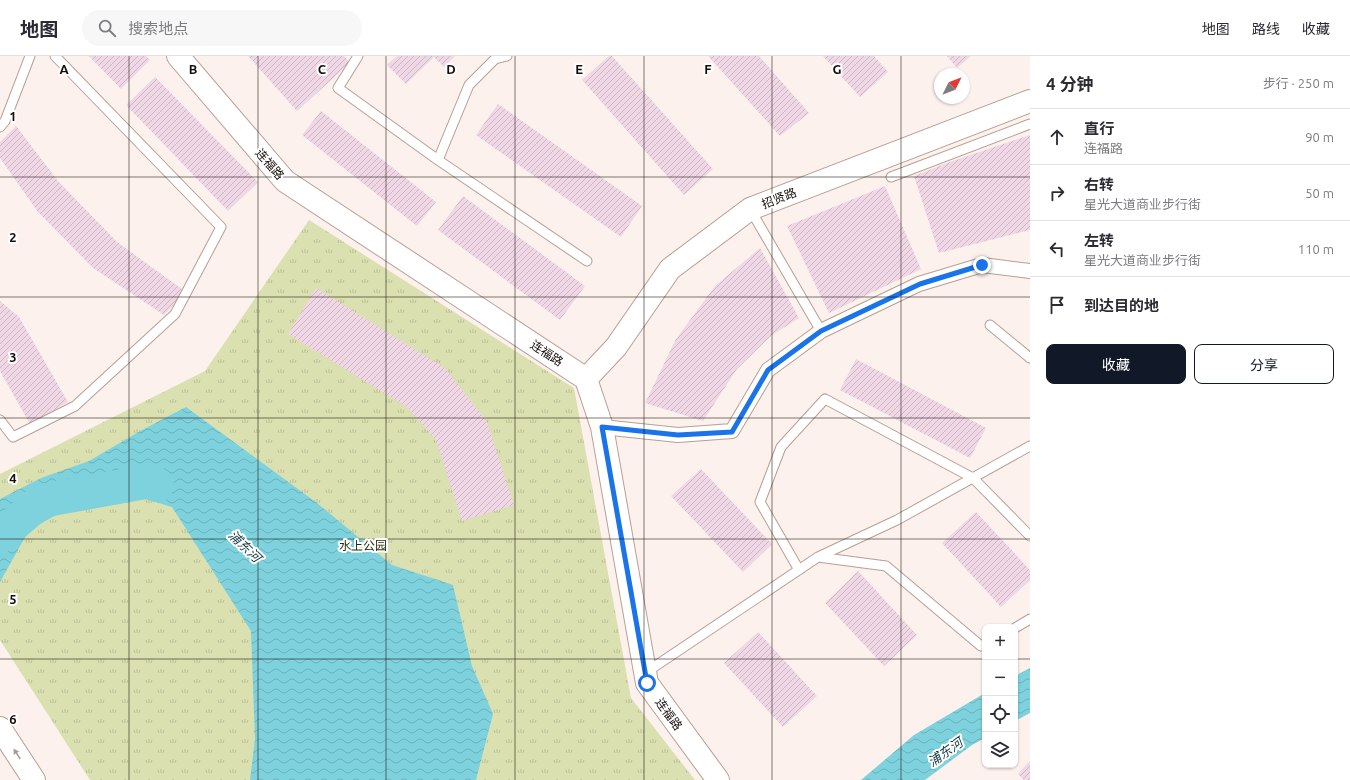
<!DOCTYPE html>
<html lang="zh">
<head>
<meta charset="utf-8">
<style>
  body { margin:0; font-family:Ubuntu,"Noto Sans SC",sans-serif; background:#f7f7f7; color:#2b2b33 }
  .controls { position:absolute; right:12px; bottom:12px; display:grid; overflow:hidden; border-radius:8px; box-shadow:0 1px 3px #0004 }
  .controls button { width:36px; height:36px; display:grid; place-items:center; padding:0; border:0; border-bottom:1px solid #e1e1e2; background:#fff; color:#2b2b33; font:20px sans-serif }
  .compass { position:absolute; left:934px; top:12px; width:36px; height:36px; border-radius:50%; background:#fff; box-shadow:0 1px 3px #0004; rotate:48deg }
  .stop { position:absolute; width:12px; height:12px; margin:-9px; border:3px solid #1a73e8; border-radius:50%; background:#fff }
  .stop.end { background:#1a73e8; border-color:#fff; box-shadow:0 1px 4px #0008 }
  .list { margin:0; padding:0; list-style:none }
  h2 { display:flex; justify-content:space-between; align-items:center; height:52px; margin:0; padding:0 16px; font-size:17px }
  h2 small { font-size:13px; font-weight:400; color:#7c7c81 }
  .list li { display:grid; grid-template-columns:26px 1fr auto; gap:12px; align-items:center; box-sizing:border-box; height:56px; padding:0 16px; border-top:1px solid #e1e1e2 }
  .list b { display:block; font-size:15px; white-space:nowrap }
  .list p { margin:0; font-size:13px; white-space:nowrap; color:#7c7c81 }
  .list em { font-size:13px; font-style:normal; color:#7c7c81 }
  .actions { display:flex; gap:8px; padding:12px 16px }
  .actions a { flex:1; padding:9px 0; border:1px solid #111827; border-radius:8px; text-align:center; font-size:14px; color:#111827 }
  .actions .main { background:#111827; color:#fff }
  .icon { flex:none; width:22px; height:22px; fill:none; stroke:currentColor; stroke-width:2; stroke-linecap:round; stroke-linejoin:round }
  .map { position:relative; flex:none; width:1030px; height:724px; overflow:hidden }
  header { display:flex; align-items:center; gap:24px; box-sizing:border-box; height:56px; padding:0 20px; background:#fff; border-bottom:1px solid #e1e1e2 }
  header strong { font-size:19px }
  nav { display:flex; gap:22px; margin-inline-start:auto; font-size:14px }
  .search { width:280px; height:36px; background:#f7f7f7; display:flex; align-items:center; gap:10px; box-sizing:border-box; padding:0 14px; border-radius:22px; color:#7c7c81; font-size:15px }
  main { display:flex }
  aside { flex:1; background:#fff }
  .map>svg:first-child { display:block }
  .park { fill:url(#park-tufts) }
  .water { fill:url(#water-waves) }
  .lines { fill:none; stroke-linecap:round; stroke-linejoin:round }
  .river { stroke:#7dd2dd; stroke-width:34 }
  .building { fill:url(#building-hatch) }
  .service-casing { stroke:#b79f94; stroke-width:11 }
  .pedestrian-casing { stroke:#b79f94; stroke-width:16 }
  .tertiary-casing { stroke:#b79f94; stroke-width:24 }
  .trunk-casing { stroke:#b79f94; stroke-width:24 }
  .service { stroke:#fff; stroke-width:9 }
  .pedestrian { stroke:#fff; stroke-width:14 }
  .tertiary { stroke:#fff; stroke-width:22 }
  .trunk { stroke:#fff; stroke-width:22 }
  .oneway { fill:#a29f9d }
  .route { stroke:#1a73e8; stroke-width:5 }
  .grid { fill:none; stroke:#160e0a; stroke-width:1; stroke-opacity:0.55 }
  .labels { text-anchor:middle; dominant-baseline:central; stroke-width:4; stroke-linejoin:round; paint-order:stroke }
  .street-label { font-size:12px; fill:#160e0a; stroke:#fff }
  .park-label { font-size:12px; fill:#292c10; stroke:#fff }
  .water-label { font-size:13px; font-style:italic; fill:#113a3f; stroke:#fff }
  .grid-label { font-size:13px; text-anchor:middle; font-weight:bold; fill:#160e0a; stroke:#fff; stroke-width:4; stroke-linejoin:round; paint-order:stroke }
</style>
</head>
<body>
<header>
<strong>地图</strong>
<div class="search"><svg class="icon" aria-label="search" viewBox="0 0 24 24"><circle cx="10" cy="10" r="6"/><path d="M15 15l6 6"/></svg>搜索地点</div>
<nav><a>地图</a><a>路线</a><a>收藏</a></nav>
</header>
<main>
<div class="map">
<svg width="1030" height="724" viewBox="0 0 1030 724">
  <defs>
    <pattern id="park-tufts" width="24" height="20" patternUnits="userSpaceOnUse"><rect width="24" height="20" fill="#dae0b0"/><path d="M3 7l-1-3M5 7V3M7 7l1-3M15 17l-1-3M17 17v-4M19 17l1-3" fill="none" stroke="#babf96"/></pattern>
    <pattern id="water-waves" width="16" height="10" patternUnits="userSpaceOnUse"><rect width="16" height="10" fill="#7dd2dd"/><path d="M0 5q4-4 8 0t8 0" fill="none" stroke="#6bb3bc"/></pattern>
    <pattern id="building-hatch" width="6" height="6" patternUnits="userSpaceOnUse"><rect width="6" height="6" fill="#efd7e5"/><path d="M-1 1l2-2M0 6l6-6M5 7l2-2" fill="none" stroke="#ccb7c3"/></pattern>
  </defs>
  <rect width="100%" height="100%" fill="#fcf1ec"/>
  <path class="park" d="M309 164 574 332 631 642 695 724H90L0 584V418L205 315Z"/>
  <path class="water" d="M186 351 317 447 392 509 453 529 472 610 493 658 476 724H250L255 683 251 575 172 451 107 431 29 474 0 526V443L41 422 89 405 142 374Z
    M1030 612V657L1015 665V620Z
    M985 637V682L972 689 925 724H861L914 679Z"/>
  <g class="lines">
    <path class="river" d="M0 480 41 445 151 425 157 429"/>
  </g>
  <path class="building" d="M89 0H146L150 4 121 33Z
    M248 0H344L350 7 297 55Z
    M397 0H455L444 11 434 1 406 28 387 9Z
    M609 0H612L713 113 684 139 582 24Z
    M708 0H759L809 57 780 80Z
    M823 0H874L888 16 860 41Z
    M947 0H971L957 12Z
    M155 21 258 126 228 155 126 49Z
    M498 48 642 150 621 181 476 79Z
    M321 55 436 146 417 170 302 79Z
    M16 70 58 125 117 186 186 236 164 259 93 212 38 156 0 102V86Z
    M1030 79V174L939 197 914 120 947 107Z
    M885 130 921 213 829 257 787 170Z
    M463 140 585 230 560 264 438 174Z
    M760 192 799 262 771 280 737 313 703 365 645 347 676 283 715 230Z
    M316 232 445 312 487 366 514 449 462 465 436 384 407 351 288 278Z
    M0 245 19 261 68 346 30 368 0 315Z
    M856 303 986 372 970 402 840 334Z
    M701 413 772 488 743 516 671 440Z
    M976 456 1030 514V524L1001 551 942 487Z
    M858 515 917 579 884 610 825 547Z
    M758 576 817 640 783 671 724 607Z
    M1030 705V724H1024L1018 718Z"/>
  <g class="lines">
    <defs>
      <path id="service" d="M358 0 338 32 438 104 469 29 495 3 507 0
        M0 71 5 65 30 0
        M438 104 587 205
        M891 121 1030 68
        M750 153 821 275
        M990 269 1030 302
        M0 364 13 381 75 350 175 258 221 171 55 0
        M818 501 897 464 1030 390
        M799 514 760 446 781 391 825 343 973 422 1030 480
        M1015 572 1030 563
        M645 617 818 501 886 510 981 590 985 588"/>
      <path id="pedestrian" d="M602 371 678 379 732 375 768 314 821 275 919 228 982 209 1030 215"/>
      <path id="tertiary" d="M178 0 285 125 586 323 602 371 647 627 718 724
        M586 323 616 291 670 213 750 153 1030 45"/>
      <path id="trunk" d="M0 672 34 724"/>
    </defs>
    <use href="#service" class="service-casing"/>
    <use href="#pedestrian" class="pedestrian-casing"/>
    <use href="#tertiary" class="tertiary-casing"/>
    <use href="#trunk" class="trunk-casing"/>
    <use href="#service" class="service"/>
    <use href="#pedestrian" class="pedestrian"/>
    <use href="#tertiary" class="tertiary"/>
    <use href="#trunk" class="trunk"/>
  </g>
  <defs><path id="oneway-solid" d="M-6-.8H1V-3.2L6.5 0L1 3.2V.8H-6Z"/></defs>
  <use class="oneway" href="#oneway-solid" transform="translate(17 698) rotate(-123)"/>
  <g class="lines">
    <path class="route" d="M647 627 602 371 678 379 732 376 768 314 821 275 920 228 982 209"/>
  </g>
  <path class="grid" d="M129 0V724M258 0V724M386 0V724M515 0V724M644 0V724M772 0V724M901 0V724M0 121H1030M0 241H1030M0 362H1030M0 483H1030M0 603H985M1015 603H1030"/>
  <g class="labels">
    <g class="street-label">
      <text transform="translate(270 108) rotate(49)">连福路</text>
      <text transform="translate(779 142) rotate(-21)">招贤路</text>
      <text transform="translate(547 297) rotate(33)">连福路</text>
      <text transform="translate(669 658) rotate(54)">连福路</text>
    </g>
    <g class="park-label">
      <text x="363" y="489">水上公园</text>
    </g>
    <g class="water-label">
      <text transform="translate(245 490) rotate(44)">浦东河</text>
      <text transform="translate(945 696) rotate(-35)">浦东河</text>
    </g>
  </g>
  <g class="grid-label">
    <text x="64" y="18">A</text>
    <text x="193" y="18">B</text>
    <text x="322" y="18">C</text>
    <text x="451" y="18">D</text>
    <text x="579" y="18">E</text>
    <text x="708" y="18">F</text>
    <text x="837" y="18">G</text>
    <text x="13" y="65">1</text>
    <text x="13" y="186">2</text>
    <text x="13" y="306">3</text>
    <text x="13" y="427">4</text>
    <text x="13" y="548">5</text>
    <text x="13" y="668">6</text>
  </g>
</svg>
<div class="controls">
<button>+</button>
<button>−</button>
<button><svg class="icon" aria-label="locate" viewBox="0 0 24 24"><circle cx="12" cy="12" r="6"/><path d="M12 2v4M12 18v4M2 12h4M18 12h4"/></svg></button>
<button><svg class="icon" aria-label="layers" viewBox="0 0 24 24"><path d="M12 4l9 5-9 5-9-5zM3 14l9 5 9-5"/></svg></button>
</div>
<svg class="compass" viewBox="-18 -18 36 36"><path d="M0-13l5 13h-10z" fill="#e53935"/><path d="M0 13l5-13h-10z" fill="#7c7c81"/></svg>
<div class="stop" style="left:647px;top:627px"></div>
<div class="stop end" style="left:982px;top:209px"></div>
</div>
<aside>
<h2>4 分钟<small>步行 · 250 m</small></h2>
<ul class="list">
<li><svg class="icon" aria-label="ahead" viewBox="0 0 24 24"><path d="M12 20V5M6 11l6-6 6 6"/></svg><div><b>直行</b><p>连福路</p></div><em>90 m</em></li>
<li><svg class="icon" aria-label="right" viewBox="0 0 24 24"><path d="M7 20v-9h11M14 6l5 5-5 5"/></svg><div><b>右转</b><p>星光大道商业步行街</p></div><em>50 m</em></li>
<li><svg class="icon" aria-label="left" viewBox="0 0 24 24"><path d="M17 20v-9H6M10 6l-5 5 5 5"/></svg><div><b>左转</b><p>星光大道商业步行街</p></div><em>110 m</em></li>
<li><svg class="icon" aria-label="arrive" viewBox="0 0 24 24"><path d="M6 21V4h12l-3 4 3 4H6"/></svg><div><b>到达目的地</b></div></li>
</ul>
<div class="actions"><a class="main">收藏</a><a>分享</a></div>
</aside>
</main>
</body>
</html>
